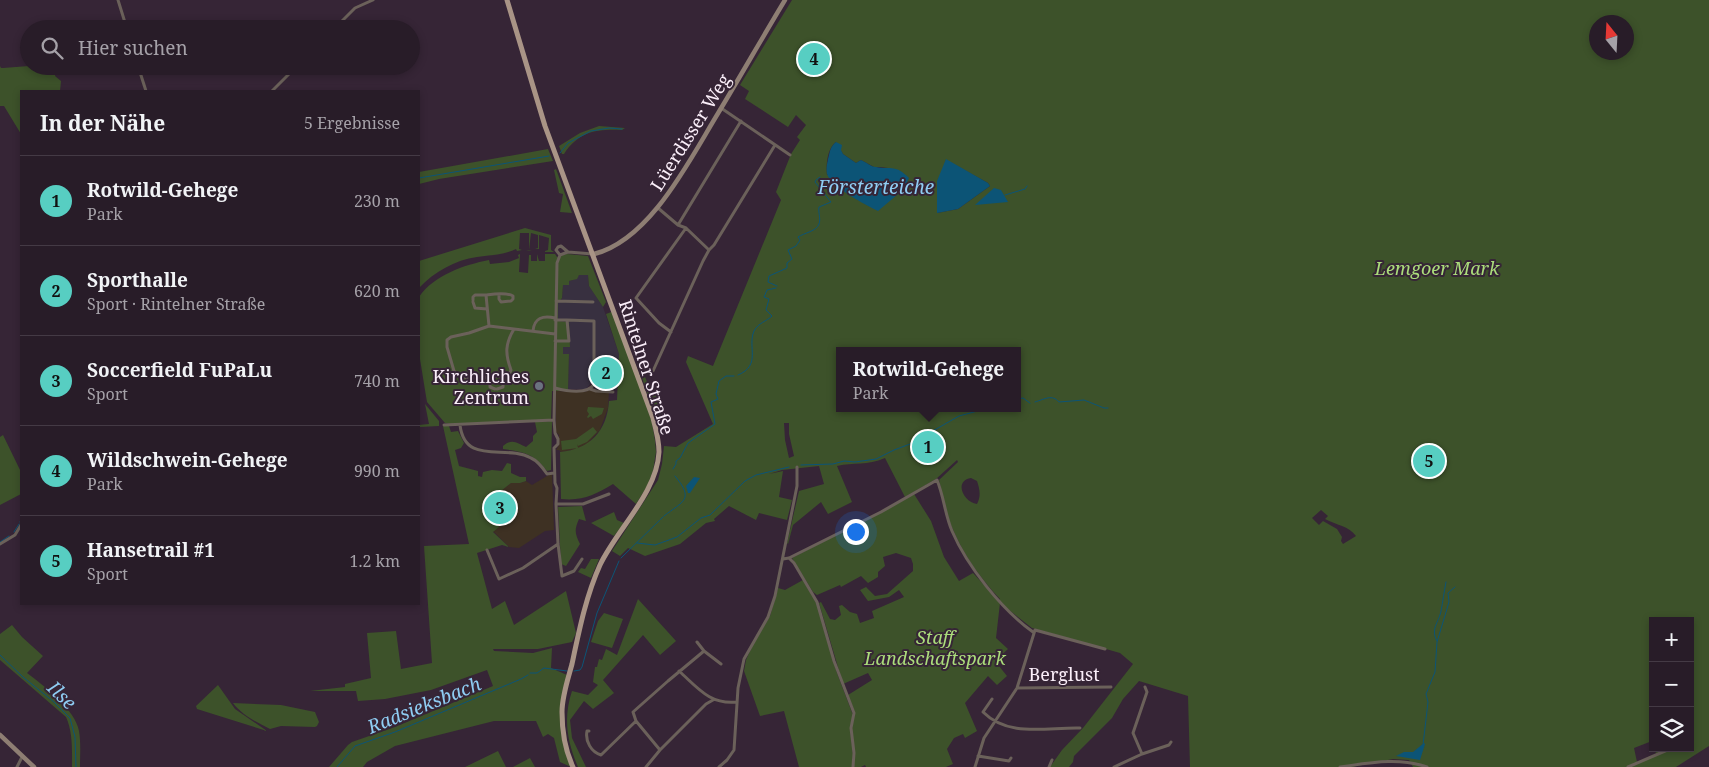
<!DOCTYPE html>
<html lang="de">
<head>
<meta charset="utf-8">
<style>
  body { margin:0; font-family:"Noto Serif",serif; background:#342934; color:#f1f3f6 }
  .controls { position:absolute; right:15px; bottom:15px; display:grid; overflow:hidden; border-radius:0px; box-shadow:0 2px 8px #0003 }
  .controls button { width:45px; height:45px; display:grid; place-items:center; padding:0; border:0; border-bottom:1px solid #443a45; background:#281c28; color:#f1f3f6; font:25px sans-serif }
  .compass { position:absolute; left:1589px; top:15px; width:45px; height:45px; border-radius:50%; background:#281c28; box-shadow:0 2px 8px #0003; rotate:342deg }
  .you { position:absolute; left:855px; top:531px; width:18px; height:18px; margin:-12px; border:4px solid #fff; border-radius:50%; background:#1a73e8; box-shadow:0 0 0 8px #1a73e833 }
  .badge { display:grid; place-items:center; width:32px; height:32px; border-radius:50%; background:#57cec2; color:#111; font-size:16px; font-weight:700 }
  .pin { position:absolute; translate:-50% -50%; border:2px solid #fff; box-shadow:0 1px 5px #0006 }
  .popup { position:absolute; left:836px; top:347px; width:185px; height:65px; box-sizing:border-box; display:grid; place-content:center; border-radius:0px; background:#281c28; filter:drop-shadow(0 1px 4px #0005); font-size:16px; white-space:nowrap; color:#a5a1a8 }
  .popup b { font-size:19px; color:#f1f3f6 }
  .popup::after { content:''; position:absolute; left:50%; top:100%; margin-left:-10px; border:10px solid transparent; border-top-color:#281c28 }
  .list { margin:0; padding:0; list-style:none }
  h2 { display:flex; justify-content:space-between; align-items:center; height:65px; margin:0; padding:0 20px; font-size:21px }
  h2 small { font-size:16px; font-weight:400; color:#a5a1a8 }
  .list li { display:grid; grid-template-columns:32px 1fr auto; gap:15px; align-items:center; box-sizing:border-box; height:90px; padding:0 20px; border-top:1px solid #443a45 }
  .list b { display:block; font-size:19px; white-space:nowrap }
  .list p { margin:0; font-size:16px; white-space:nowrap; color:#a5a1a8 }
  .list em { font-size:16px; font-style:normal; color:#a5a1a8 }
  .icon { flex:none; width:28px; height:28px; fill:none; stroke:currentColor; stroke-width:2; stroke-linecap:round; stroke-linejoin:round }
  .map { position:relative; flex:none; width:1709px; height:767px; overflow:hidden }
  .search { position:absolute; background:#281c28; box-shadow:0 2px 8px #0003; left:20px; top:20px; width:400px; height:55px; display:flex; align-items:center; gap:12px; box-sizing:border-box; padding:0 18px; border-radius:28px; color:#a5a1a8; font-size:19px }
  .panel { position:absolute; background:#281c28; box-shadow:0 2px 8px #0003; left:20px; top:90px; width:400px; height:515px; border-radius:0px }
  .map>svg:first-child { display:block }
  .commercial { fill:#383040 }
  .education { fill:#3e3123 }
  .green { fill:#3d522a; fill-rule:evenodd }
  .water { fill:#0c5476 }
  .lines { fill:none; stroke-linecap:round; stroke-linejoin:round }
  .stream { stroke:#0c5476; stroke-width:1 }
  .minor { stroke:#6b615a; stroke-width:3 }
  .secondary { stroke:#8e7e73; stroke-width:4.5 }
  .primary { stroke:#a99486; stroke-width:5 }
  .worship-dot { fill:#6b7280; stroke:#362536; stroke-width:2 }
  .labels { text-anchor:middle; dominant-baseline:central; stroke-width:4; stroke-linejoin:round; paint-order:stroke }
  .street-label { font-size:18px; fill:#faeef9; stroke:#362536 }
  .park-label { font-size:18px; font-style:italic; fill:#abdd7b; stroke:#362536 }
  .poi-label { font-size:18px; fill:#faeef9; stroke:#362536; text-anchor:end }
  .water-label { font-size:19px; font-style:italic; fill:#8fcdf3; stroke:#362536 }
</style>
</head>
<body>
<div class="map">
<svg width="1709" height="767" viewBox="0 0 1709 767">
  <rect width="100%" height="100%" fill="#362536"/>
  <path class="commercial" d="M579 275H588L589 286 603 307 619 354V361H593V381L586 389H568L569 354H563V347L570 346 569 322 558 321V302L562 298 563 284 569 281 573 280Z"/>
  <path class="education" d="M590 390 609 392 608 408 600 430 588 443 577 449 561 452 559 450H556L559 445V435L556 432V391L584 392Z
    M552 473 554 530 545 531 519 548 509 547 473 511 511 483H520L526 481 532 485Z"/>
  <path class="green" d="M792 0H1709V746L1676 767H1413L1409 760 1393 759 1352 767H1190L1188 696 1139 681 1123 699 1112 718 1074 756 1073 762 1069 767H1050L1062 750 1083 728 1133 664 1120 653 1032 628 1000 603 996 638 1008 649 995 661 1007 676 997 685 988 676 965 703 977 731 965 738 963 734 954 738 947 749 953 764 946 767H866L865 765 861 767H854L852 728 855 712 848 695 872 680 868 673 843 684 819 603 821 602 830 619 835 620 841 615 839 606 842 605 850 612 857 614 860 623 874 618 872 611 904 597 899 590 889 597 868 601 860 590 866 587 875 596 887 594 913 571V564L911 558 896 553 883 557 885 566 878 572V577L868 583 861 576 841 587 840 585 817 595 813 592 792 558 914 494 931 521 944 557 959 581 973 573 1000 602V599C981 579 965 557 954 532 946 516 943 497 939 480L958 462 957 460 936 479 905 497 885 458C867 466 854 462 837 466L852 502 828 514 821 502 793 525 788 544 787 543 799 491 824 484 819 466 782 470 769 474 783 471 779 497 792 500 787 520 759 513 756 520 729 506 714 519 715 521 706 523 680 544 645 556 628 548 620 556 612 551 658 480 662 464 664 446 676 447 713 424 686 362 688 356 713 366 781 200 776 192 791 154 800 140 797 137 806 125 796 115 788 127 745 99 749 91 740 85ZM1596 22H1626V52H1596ZM836 142 843 154 856 163 861 160 874 167H888L827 175C826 164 827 149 836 142ZM946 160 988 183 990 186 958 209 937 213ZM839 351H1017V408H839ZM784 423H789V434L794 456 789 458 785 440ZM971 478 977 481C980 490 981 496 977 504 964 503 953 481 971 478ZM1321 510 1328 516 1325 519C1336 525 1349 526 1356 536L1343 544 1341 541 1342 537 1337 529 1323 521 1319 525 1312 518ZM1653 621H1690V748H1655L1656 754 1637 762 1634 748 1652 741 1653 742Z
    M0 66 1 68H3L29 66H56L55 76 61 81 60 91H21V134L4 106H0Z
    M599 126 625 128 622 130C597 129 579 131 564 154H562L559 146 580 133Z
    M548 149 553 161 439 179 419 184V172Z
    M556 169 572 213 560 212 563 194 559 193 554 170Z
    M525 228 551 235V250L554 252H545V251L548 250 549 238 539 235V249H535L538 248V235L531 233 529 250 532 251 526 250H529V233H520L519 249 522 250 517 251 516 249C504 255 490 255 477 257 455 260 434 272 419 288V261Z
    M520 254 519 272 528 273 529 255H531V261H537V254L539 261H545V254H555L557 257 567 254 588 256 606 302 603 307 589 286 588 275H579L577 279 569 281V285H563L562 298 558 303V321L569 322 570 347H563V354H569L568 391H552L551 420 452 424 445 423 427 402 425 390 419 353V297C434 275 464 265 489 260L490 264 509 262 519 258 518 255Z
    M614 311 652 422 655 441 656 452 653 471 648 485 636 504 613 484C594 495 584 501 561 499L560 452C590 449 607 431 609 401L617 400 619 354 606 314Z
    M626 325 647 382 654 393 659 391C662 399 663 406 663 414L655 417 625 326Z
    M425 404 439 421V426L419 427V425L429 424Z
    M588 407H589L604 408 602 414 593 419 591 416 588 418 587 417 589 414 587 411Z
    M552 421 551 470 547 471C534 454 525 452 503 449V446C512 438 517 443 526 447L533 441V436L537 432 535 422Z
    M443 426H449L451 432 458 431 464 443 461 448 455 450 459 466 478 471V476L482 477 483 472 492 470 502 471 507 463 511 464V473L520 477H526V481L520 483H511L491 499 494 503 499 500 508 510 501 516 502 518 498 524 499 527 493 532 509 547 502 545 477 553 492 609 505 601 514 625 566 591 576 633 572 642 538 649H493L494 651 533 653 552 648 551 668 567 675C559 712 557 731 571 767L560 762 554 738 548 734 543 737 536 721H494L395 746 367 762 363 767H329L348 745 352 742 395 727 493 686 487 670 431 690 385 699 358 701 356 691H310L345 687V684L371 678 367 633 396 631 401 669 432 663 424 546 469 544Z
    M593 427 597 432 587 442 578 446 577 444 578 448 562 450 561 441 576 439Z
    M3 435 21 472V494L0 505V437Z
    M582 506 586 521 579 519C574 530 575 534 580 544L566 566 561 564 558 507Z
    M614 512 617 520 624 523 614 536 591 523Z
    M591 559H599L591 578 578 572 581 568 585 569Z
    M803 580 817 604 837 673 853 715 850 728 853 754 852 767H799L784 711 760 716 744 671 746 660 753 644 770 616 778 588 785 590Z
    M638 599 676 641 660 655 643 635 603 680 614 693 593 709 584 701 570 720 572 738 586 767H578C567 741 563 718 572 691L588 695 598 685 593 682 595 667H597L599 659 602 660 606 649 617 655Z
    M604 613 623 619 612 648 591 642 598 621Z
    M12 625 22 637 43 656 27 673C44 686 75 709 79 731 81 743 80 755 80 767H72C72 751 73 732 66 717L0 660V634Z
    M218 685 235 709 267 731 197 709 196 706Z
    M233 703 281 705 315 712 319 722 317 726 315 727 281 726 270 729C256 722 242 715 233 703Z
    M498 751 506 767H465Z
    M530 758 535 767H513Z"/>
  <path class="water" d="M836 142 842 145 841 150 843 154 856 163 861 160C866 162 871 167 876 167 892 170 895 164 909 178L904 189 878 211C866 205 831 187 827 174 826 169 827 164 828 159 830 151 830 147 836 142Z
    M946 159 988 183 990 186 958 209 937 213V181Z
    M994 188 1001 190 1008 202 975 205Z
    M694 477 700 478 690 493H688L686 486Z
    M1424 743 1425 744 1420 760 1396 756 1404 752H1413Z"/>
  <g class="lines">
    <path class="stream" d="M560 153 568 143 591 131 609 128 622 129
      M419 178 549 156
      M1005 195 1025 189 1027 186
      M777 286 768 282 769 276 787 268V263L792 259 788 250 796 246 800 240 798 237C804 233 817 231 819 224 821 219 818 212 819 207L831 202 815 182 816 180 820 177
      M738 375C762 365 747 347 754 331 758 323 767 321 772 316L766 310 769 299 764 297 767 290 776 288
      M1017 399 1023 398 1030 403
      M1035 402C1045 399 1052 394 1059 402L1084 400 1104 408H1108
      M801 465 833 464 844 461 855 462 876 459 894 450 910 444 959 416 985 409
      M673 469 676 464V461L680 458 688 443 715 424 711 402 718 399 716 394 719 381 726 376H734
      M664 516C683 501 695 500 675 476
      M20 522 21 519
      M14 532 19 524
      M0 542 9 536
      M637 543 655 545 677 537 701 518 710 515 745 481 756 475 789 467
      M621 558 663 517
      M1437 641C1430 629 1439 622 1441 611 1443 601 1444 592 1446 582
      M0 655 23 677 54 702 70 718 75 737 76 767
      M574 671 580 670 582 667 597 613 619 561
      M530 673H537L544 668 567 671
      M1423 745 1428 702 1426 694 1435 672 1437 642 1449 602 1448 593 1455 587
      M337 767 355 746 395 732 521 679 528 675"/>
    <path class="minor" d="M118 0 127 29
      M334 29 355 8 373 0
      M138 66 146 91
      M272 91 297 66
      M721 108 790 155
      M658 208 678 225 686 228 709 250
      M678 225 741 121
      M568 252 561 246 558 247 556 250 560 255 568 252 593 254
      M560 255 557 263 554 420 555 433 558 439V444L554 448 555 483 557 488 556 504 558 544 562 576 574 571 582 559
      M473 300V297L475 295H486
      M556 301 593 302
      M473 302 475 308 487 309
      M489 326 486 295C494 294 506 292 513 296V299L511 301 501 302 499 299V294
      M514 329C505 344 505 354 511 370L509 375 468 378 457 375 454 371 447 347V340L451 337 469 333 489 326 555 334
      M533 331C534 318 543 315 555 318
      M671 332 659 323 636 298 686 228
      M555 341H569L567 320H555
      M653 371 703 261 709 250 714 245 775 145
      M490 376V387L495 389
      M555 388C566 391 588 395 594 384V321L567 320
      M497 389 503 387V376
      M590 389 596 391 613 392
      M444 425 554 420
      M460 425C465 466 505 444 531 458 538 461 543 468 547 474L554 473
      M556 504H583L609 494
      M0 544 15 535 21 525
      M487 550 499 579 523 568 558 544
      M789 558 794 563 817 602 834 661 854 713 851 728 854 753 853 767
      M783 559 789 558 881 512 937 480C944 497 945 515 952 531 967 566 1002 610 1033 632
      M697 642 704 651 721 664
      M679 671C698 688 710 705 737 702
      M1017 688 1111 687
      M992 699 983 712C1009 738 1047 727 1080 728
      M589 731H587C585 741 591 752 601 755L636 721
      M1690 731 1692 729
      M660 750 636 721 633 712 668 681 704 651
      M1142 754 1133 733 1147 692 1145 687
      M978 756 1009 761 1011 758
      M17 767 22 757
      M646 767 660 750 706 704 713 700
      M719 767 727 760 734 750 738 688 744 659 768 617 775 596 797 486V467
      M975 767 984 738 1017 688 1035 630 1105 649
      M1049 767 1052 760
      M1114 767 1142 754 1169 745 1171 742
      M1340 767C1369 763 1398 757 1427 767
      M1628 767 1672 748"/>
    <path class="secondary" d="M594 254C650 240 689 161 717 115 740 77 762 38 785 0
      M0 735 34 767"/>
    <path class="primary" d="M507 0 545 126 653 418C656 429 659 440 659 452 657 493 617 529 600 565 586 596 579 631 572 664 568 679 562 696 562 712 562 731 565 750 573 767"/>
  </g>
  <circle class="worship-dot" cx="539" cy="386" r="5"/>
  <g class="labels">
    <g class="street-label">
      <text transform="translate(690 132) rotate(-58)">Lüerdisser Weg</text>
      <text transform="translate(647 367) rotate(72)">Rintelner Straße</text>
      <text x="1064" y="674">Berglust</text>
    </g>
    <g class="park-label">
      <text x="1437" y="268">Lemgoer Mark</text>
      <text x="935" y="637">Staff<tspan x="935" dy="21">Landschaftspark</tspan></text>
    </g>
    <g class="poi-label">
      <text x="529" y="376">Kirchliches<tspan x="529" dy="21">Zentrum</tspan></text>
    </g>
    <g class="water-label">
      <text x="876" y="187">Försterteiche</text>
      <text transform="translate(62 695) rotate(44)">Ilse</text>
      <text transform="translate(424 705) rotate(-22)">Radsieksbach</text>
    </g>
  </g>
</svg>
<div class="controls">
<button>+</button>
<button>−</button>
<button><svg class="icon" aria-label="layers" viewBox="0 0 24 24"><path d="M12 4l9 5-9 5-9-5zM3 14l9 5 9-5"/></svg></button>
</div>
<svg class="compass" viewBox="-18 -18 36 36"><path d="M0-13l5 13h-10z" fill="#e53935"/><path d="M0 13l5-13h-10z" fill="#a5a1a8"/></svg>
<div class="you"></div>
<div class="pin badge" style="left:928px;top:447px">1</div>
<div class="popup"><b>Rotwild-Gehege</b>Park</div>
<div class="pin badge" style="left:606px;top:373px">2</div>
<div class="pin badge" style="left:500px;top:508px">3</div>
<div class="pin badge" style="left:814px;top:59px">4</div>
<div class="pin badge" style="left:1429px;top:461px">5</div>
<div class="search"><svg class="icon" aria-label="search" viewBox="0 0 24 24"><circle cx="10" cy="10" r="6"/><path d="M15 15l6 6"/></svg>Hier suchen</div>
<section class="panel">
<h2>In der Nähe<small>5 Ergebnisse</small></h2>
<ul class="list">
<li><span class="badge">1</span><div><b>Rotwild-Gehege</b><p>Park</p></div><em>230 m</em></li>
<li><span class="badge">2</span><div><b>Sporthalle</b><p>Sport · Rintelner Straße</p></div><em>620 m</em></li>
<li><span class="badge">3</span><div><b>Soccerfield FuPaLu</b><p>Sport</p></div><em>740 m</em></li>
<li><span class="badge">4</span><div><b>Wildschwein-Gehege</b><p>Park</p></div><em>990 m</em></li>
<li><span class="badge">5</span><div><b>Hansetrail #1</b><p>Sport</p></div><em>1.2 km</em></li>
</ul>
</section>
</div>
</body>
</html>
